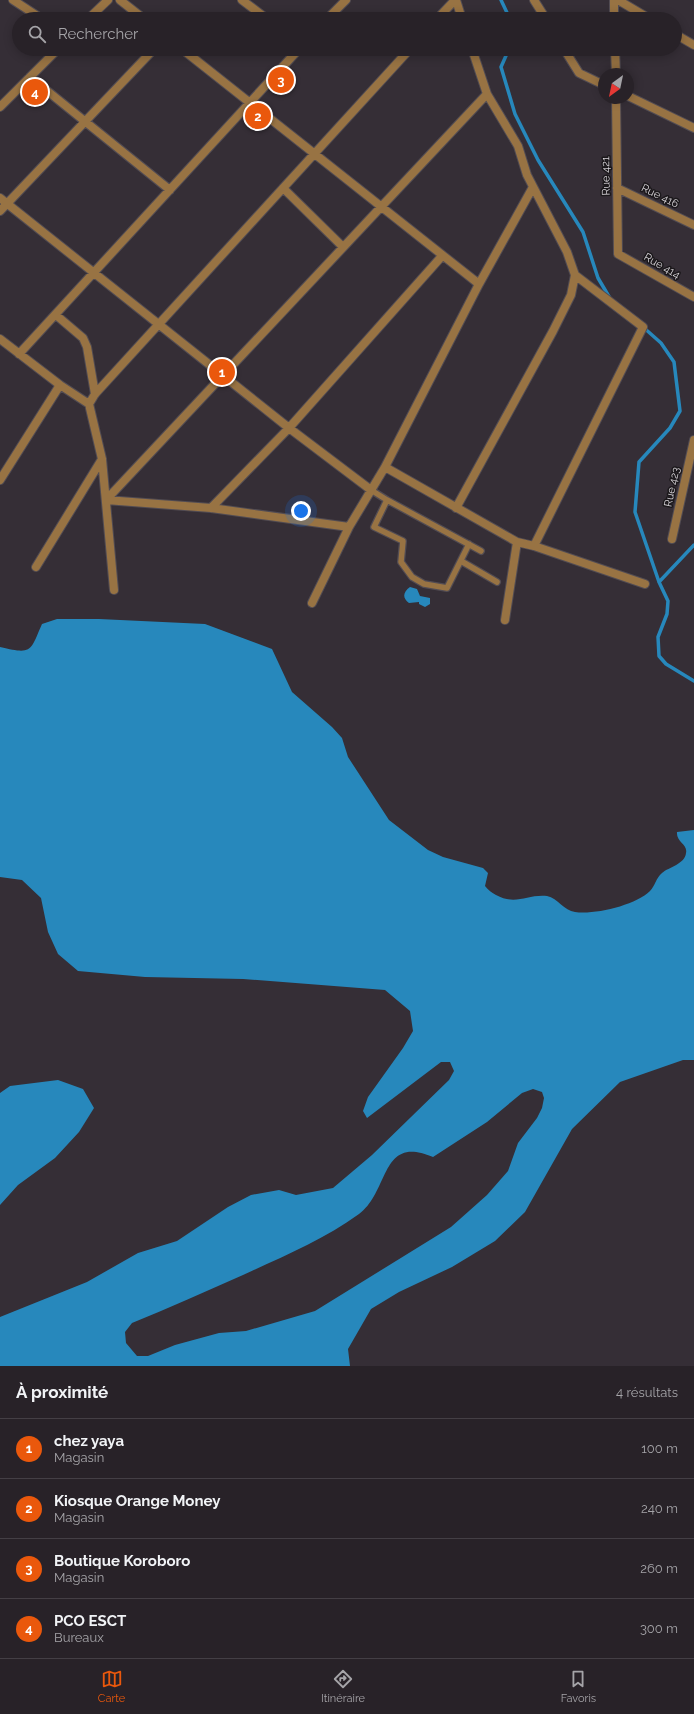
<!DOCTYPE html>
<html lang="fr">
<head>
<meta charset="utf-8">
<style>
  body { margin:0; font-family:Raleway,sans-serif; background:#342f34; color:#f1f3f6 }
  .compass { position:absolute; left:598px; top:68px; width:36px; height:36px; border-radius:50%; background:#282228; box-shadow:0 2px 10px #0003; rotate:213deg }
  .you { position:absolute; left:301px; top:511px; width:14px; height:14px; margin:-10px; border:3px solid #fff; border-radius:50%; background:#1a73e8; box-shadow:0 0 0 6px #1a73e833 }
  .badge { display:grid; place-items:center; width:26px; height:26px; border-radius:50%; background:#ea580c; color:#fff; font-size:13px; font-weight:700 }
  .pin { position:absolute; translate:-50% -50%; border:2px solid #fff; box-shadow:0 1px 4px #0006 }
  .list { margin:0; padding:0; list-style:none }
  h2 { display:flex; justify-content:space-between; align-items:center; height:52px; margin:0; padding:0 16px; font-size:17px }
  h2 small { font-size:13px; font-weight:400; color:#a5a4a8 }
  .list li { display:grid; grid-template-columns:26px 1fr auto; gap:12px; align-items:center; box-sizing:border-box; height:60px; padding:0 16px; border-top:1px solid #443f45 }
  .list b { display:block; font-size:15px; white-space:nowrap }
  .list p { margin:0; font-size:13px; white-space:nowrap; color:#a5a4a8 }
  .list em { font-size:13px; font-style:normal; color:#a5a4a8 }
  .icon { flex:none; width:22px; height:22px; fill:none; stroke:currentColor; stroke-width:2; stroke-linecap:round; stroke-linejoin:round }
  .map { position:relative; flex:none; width:694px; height:1366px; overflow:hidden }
  .search { position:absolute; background:#282228; box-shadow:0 2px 10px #0003; left:12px; right:12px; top:12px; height:44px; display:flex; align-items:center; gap:10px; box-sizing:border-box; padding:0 14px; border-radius:22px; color:#a5a4a8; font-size:15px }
  .sheet { height:292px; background:#282228 }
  nav { display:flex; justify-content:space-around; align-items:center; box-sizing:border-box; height:56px; border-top:1px solid #443f45; background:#282228; font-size:11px; color:#a5a4a8 }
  nav a { display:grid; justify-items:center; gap:2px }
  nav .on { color:#ea580c }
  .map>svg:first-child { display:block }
  .water { fill:#2788bc; fill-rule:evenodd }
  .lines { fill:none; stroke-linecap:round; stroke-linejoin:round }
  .stream { stroke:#2788bc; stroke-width:3.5 }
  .lane-casing { stroke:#524c53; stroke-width:8 }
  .street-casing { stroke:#524c53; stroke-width:10 }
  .lane { stroke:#987343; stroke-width:5.5 }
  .street { stroke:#987343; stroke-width:8 }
  .labels { text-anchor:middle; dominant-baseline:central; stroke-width:3; stroke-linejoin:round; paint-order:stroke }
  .street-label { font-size:11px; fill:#d8d4d9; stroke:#1b181b }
</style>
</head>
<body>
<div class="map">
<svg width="694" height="1366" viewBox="0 0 694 1366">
  <rect width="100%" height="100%" fill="#352e36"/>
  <path class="water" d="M410 587 417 589 420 596 430 598V604L425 607 419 604V602L409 603C402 598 403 592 410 587Z
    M57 619H99L205 624 272 649 292 692 332 727 342 738 348 757 389 820 428 850 443 857 483 868 488 873 485 886C488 890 492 893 496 895 516 906 527 894 547 896 558 898 564 911 575 912 595 915 636 905 650 891 655 886 656 878 662 873 669 867 685 864 686 853 688 844 676 842 677 832L694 830V1060H683L620 1082 572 1129 525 1212 495 1241 452 1267 399 1292 371 1309 348 1349 350 1366H0V1317L87 1282 138 1253 177 1241 228 1207 251 1195 279 1190 296 1195 333 1188 372 1155 449 1080 454 1071 450 1062H441L367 1118 363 1111 368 1097 403 1048 413 1031 410 1011 385 990 243 979 145 977 78 971 58 954 48 932 41 898 22 880 0 877V647C33 655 30 651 42 624ZM533 1089 542 1092 544 1098 542 1108 537 1118 518 1143 508 1171 487 1195 451 1227 315 1311 246 1331 219 1333 175 1345 148 1356H137L126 1343 125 1332 132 1323C169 1308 206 1291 243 1275 282 1257 323 1240 359 1214 390 1191 380 1134 433 1157L487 1122 522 1093Z
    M58 1080 83 1089 94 1108 79 1132 55 1158 18 1185 0 1205V1093L10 1086Z"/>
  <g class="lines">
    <path class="stream" d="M501 0 510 19
      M509 49 501 67 515 114 538 160 583 232 598 278 611 300
      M643 327 661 343 674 362 680 411 670 428 639 462 635 512 659 582 668 601 667 614 658 637 659 656 666 664 694 681
      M659 582 694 545"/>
    <defs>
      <path id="lane" d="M371 490 387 500
        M469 544 447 588 424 584 412 577 401 562 403 541 374 527 387 500 481 551
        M461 561 497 582"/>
      <path id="street" d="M13 0 42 19
        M120 0 144 19
        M242 0 267 19
        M456 0 462 19
        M534 0 546 19
        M614 0V19
        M618 0 650 19
        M88 19 108 0
        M327 19 346 0
        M437 19 455 0
        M675 34 694 45
        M182 49 479 284
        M564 49 579 73 604 85
        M615 49 616 74
        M30 77 170 190
        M628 96 694 128
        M616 98 618 254 694 297
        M0 107 58 49
        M283 188 343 247
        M617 188 694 225
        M0 198 289 428 371 490
        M0 211 154 49
        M56 315 83 338 87 347 95 394
        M0 339 60 385 89 404 102 459 114 590
        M19 354 299 49
        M89 404 95 394 410 49
        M385 467 517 542 534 546 645 584
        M0 480 60 385
        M106 500 487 94
        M106 500 211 508 349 527
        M211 508 289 428 442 256
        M456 508 553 331 571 295 575 275 567 252 527 175 518 146 487 94 472 49
        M672 539 694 440
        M534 546 643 327 575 275
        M36 567 102 459
        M312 603 349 527 385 467 479 284 533 187
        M505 620 517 542"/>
    </defs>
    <use href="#lane" class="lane-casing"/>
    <use href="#street" class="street-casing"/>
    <use href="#lane" class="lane"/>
    <use href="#street" class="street"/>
  </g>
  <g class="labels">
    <g class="street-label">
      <text transform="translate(606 176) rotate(-91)">Rue 421</text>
      <text transform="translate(660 196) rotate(26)">Rue 416</text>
      <text transform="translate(662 266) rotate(30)">Rue 414</text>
      <text transform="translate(672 487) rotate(-78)">Rue 423</text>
    </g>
  </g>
</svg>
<svg class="compass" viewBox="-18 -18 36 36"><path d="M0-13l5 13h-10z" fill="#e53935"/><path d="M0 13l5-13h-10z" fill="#a5a4a8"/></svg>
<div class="you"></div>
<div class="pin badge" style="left:222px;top:372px">1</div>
<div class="pin badge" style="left:258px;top:116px">2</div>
<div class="pin badge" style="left:281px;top:80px">3</div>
<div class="pin badge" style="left:35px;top:92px">4</div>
<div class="search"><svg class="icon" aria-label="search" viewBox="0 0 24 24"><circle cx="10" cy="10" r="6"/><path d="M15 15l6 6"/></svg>Rechercher</div>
</div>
<section class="sheet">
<h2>À proximité<small>4 résultats</small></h2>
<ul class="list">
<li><span class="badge">1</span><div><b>chez yaya</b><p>Magasin</p></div><em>100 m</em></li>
<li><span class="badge">2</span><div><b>Kiosque Orange Money</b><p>Magasin</p></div><em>240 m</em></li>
<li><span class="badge">3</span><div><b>Boutique Koroboro</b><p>Magasin</p></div><em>260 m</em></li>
<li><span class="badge">4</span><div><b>PCO ESCT</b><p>Bureaux</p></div><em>300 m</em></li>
</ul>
</section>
<nav>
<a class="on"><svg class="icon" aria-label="map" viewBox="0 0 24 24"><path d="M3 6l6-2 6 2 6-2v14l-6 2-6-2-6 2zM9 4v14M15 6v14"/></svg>Carte</a>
<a><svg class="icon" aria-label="directions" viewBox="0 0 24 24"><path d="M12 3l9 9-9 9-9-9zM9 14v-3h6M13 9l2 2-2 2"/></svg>Itinéraire</a>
<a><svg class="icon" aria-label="saved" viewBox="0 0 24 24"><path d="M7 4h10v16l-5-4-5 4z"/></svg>Favoris</a>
</nav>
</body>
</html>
